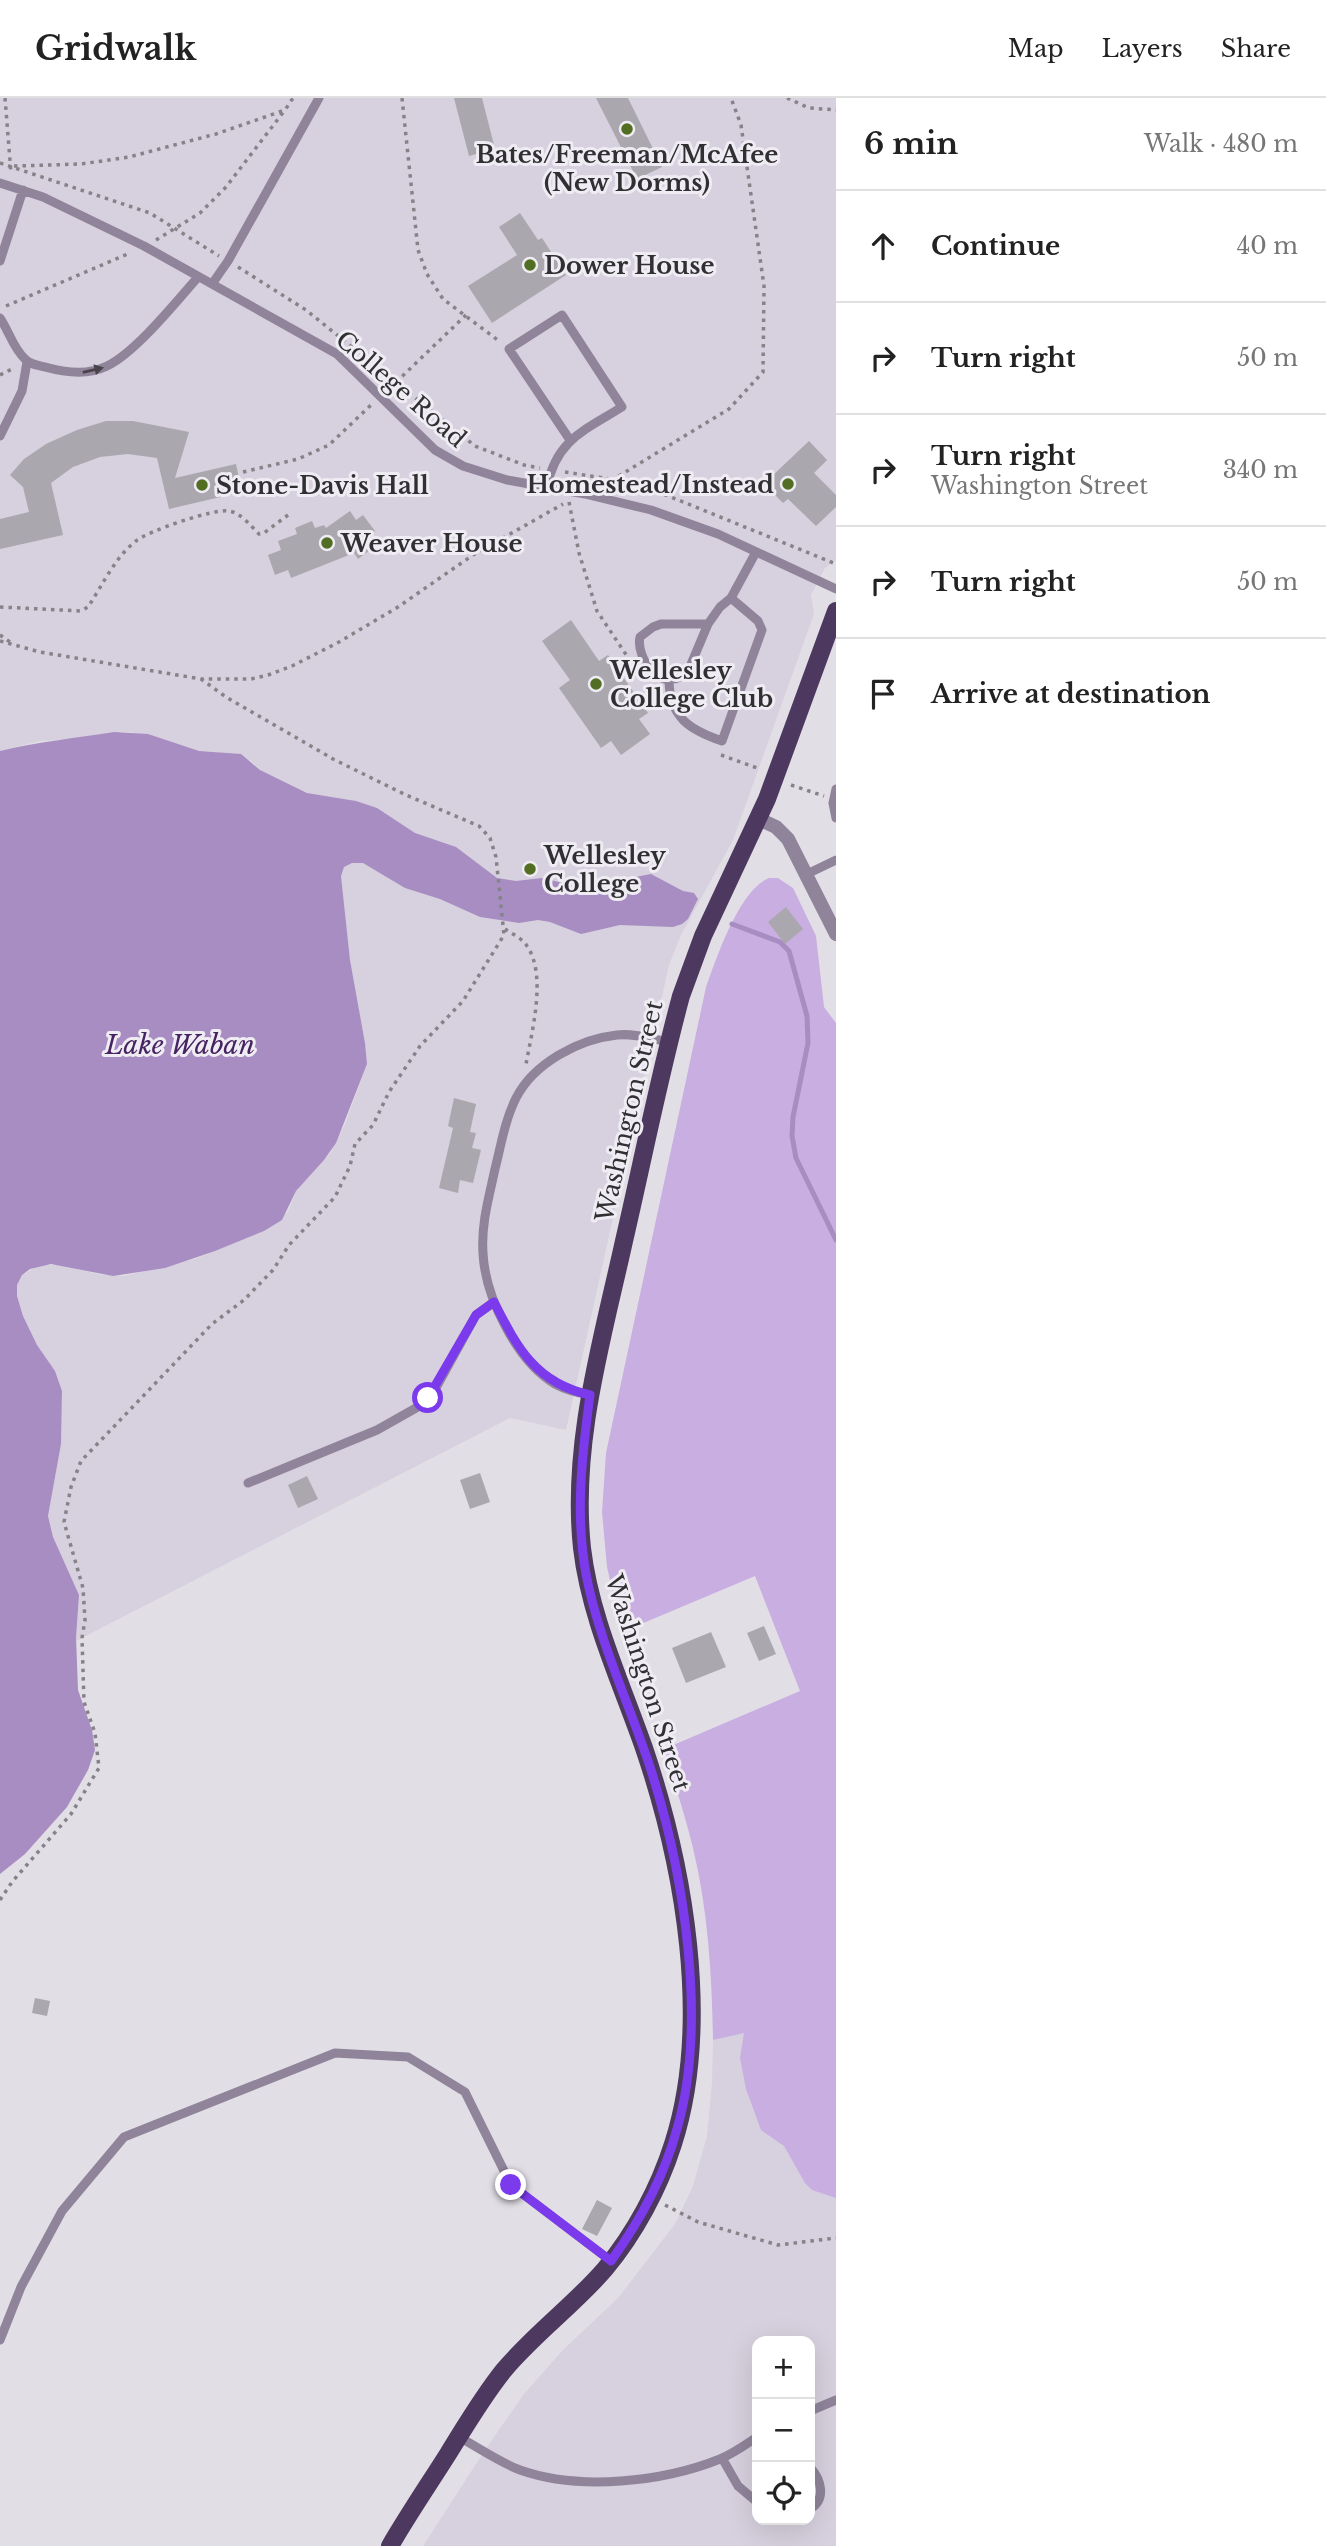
<!DOCTYPE html>
<html lang="en">
<head>
<meta charset="utf-8">
<style>
  body { margin:0; font-family:"Libre Baskerville",serif; background:#f6f6f6; color:#222 }
  .controls { position:absolute; right:21px; bottom:21px; display:grid; overflow:hidden; border-radius:14px; box-shadow:0 7px 28px #0002 }
  .controls button { width:63px; height:63px; display:grid; place-items:center; padding:0; border:0; border-bottom:2px solid #e0e0e0; background:#fff; color:#222; font:35px sans-serif }
  .stop { position:absolute; width:21px; height:21px; margin:-16px; border:5px solid #7c3aed; border-radius:50%; background:#fff }
  .stop.end { background:#7c3aed; border-color:#fff; box-shadow:0 2px 7px #0008 }
  .list { margin:0; padding:0; list-style:none }
  h2 { display:flex; justify-content:space-between; align-items:center; height:91px; margin:0; padding:0 28px; font-size:30px }
  h2 small { font-size:23px; font-weight:400; color:#767676 }
  .list li { display:grid; grid-template-columns:46px 1fr auto; gap:21px; align-items:center; box-sizing:border-box; height:112px; padding:0 28px; border-top:2px solid #e0e0e0 }
  .list b { display:block; font-size:26px; white-space:nowrap }
  .list p { margin:0; font-size:23px; white-space:nowrap; color:#767676 }
  .list em { font-size:23px; font-style:normal; color:#767676 }
  .icon { flex:none; width:38px; height:38px; fill:none; stroke:currentColor; stroke-width:2; stroke-linecap:round; stroke-linejoin:round }
  .map { position:relative; flex:none; width:836px; height:2448px; overflow:hidden }
  header { display:flex; align-items:center; gap:42px; box-sizing:border-box; height:98px; padding:0 35px; background:#fff; border-bottom:2px solid #e0e0e0 }
  header strong { font-size:33px }
  nav { display:flex; gap:38px; margin-inline-start:auto; font-size:24px }
  main { display:flex }
  aside { flex:1; background:#fff }
  .map>svg:first-child { display:block }
  .built { fill:#d7d0de; fill-rule:evenodd }
  .green { fill:#c8aee1 }
  .water { fill:#a78dc1 }
  .lines { fill:none; stroke-linecap:round; stroke-linejoin:round }
  .stream { stroke:#a78dc1; stroke-width:5 }
  .building { fill:#aaa7ae }
  .path { stroke:#858388; stroke-width:3.5; stroke-dasharray:3.5 5; stroke-linecap:butt }
  .lane { stroke:#8f849a; stroke-width:9 }
  .street { stroke:#8f849a; stroke-width:14 }
  .primary { stroke:#4d395f; stroke-width:18 }
  .oneway { fill:#48444c }
  .route { stroke:#7c3aed; stroke-width:9 }
  .poi-dot { fill:#516e22; stroke:#efecf3; stroke-width:2.5 }
  .labels { text-anchor:middle; dominant-baseline:central; stroke-width:6; stroke-linejoin:round; paint-order:stroke }
  .poi-label { font-size:24px; font-weight:bold; fill:#302f32; stroke:#efecf3; text-anchor:start }
  .street-label { font-size:24px; fill:#302f32; stroke:#efecf3 }
  .water-label { font-size:26px; font-style:italic; fill:#462362; stroke:#efecf3 }
</style>
</head>
<body>
<header>
<strong>Gridwalk</strong>
<nav><a>Map</a><a>Layers</a><a>Share</a></nav>
</header>
<main>
<div class="map">
<svg width="836" height="2448" viewBox="0 0 836 2448">
  <rect width="100%" height="100%" fill="#e2dee6"/>
  <path class="built" d="M0 0H836V462L825 470 811 497 814 516 733 742 681 837 669 867 566 1332 510 1320 74 1544 79 1497 53 1439 48 1418 61 1346 62 1293 55 1273 37 1247 23 1218 17 1198V1187L22 1177 40 1167H61L102 1177 124 1178 195 1161 254 1137 264 1133 288 1114 296 1093 331 1054 345 1026 367 966 365 945 350 862 341 778 356 703 307 695 260 672 250 662 214 654 199 653 131 634H114L63 642 40 643 0 653Z
    M836 1911V2448H423L487 2349 524 2296 562 2253 618 2200 675 2126 693 2088 707 2038 712 1985 713 1942ZM757 2243H810V2422H757Z"/>
  <path class="green" d="M769 780H778L793 790 816 838 824 909 836 925V2100L812 2092 805 2085 784 2048 761 2032 746 1991 740 1960 744 1935 713 1942C712 1878 708 1812 693 1750 685 1717 674 1684 664 1651L800 1593 755 1478 622 1534 607 1469 602 1414 606 1355 706 889C717 859 739 792 769 780Z"/>
  <path class="water" d="M114 634 148 636 199 653 241 656 260 672 307 695 356 703 377 710 415 735 456 749 497 780 516 783 542 780 576 788H588L651 776 683 793 694 795 698 801 688 821 682 826 673 829 620 827 581 836 550 824 538 822 519 825 480 819 440 801 405 790 363 765H352L344 769 341 778 350 862 365 945 367 966 336 1045 324 1062 296 1093 282 1122 264 1133 215 1153 165 1170 113 1178 51 1166 30 1171 22 1177 17 1187V1198L23 1218 37 1247 55 1273 62 1293 61 1346 48 1418 53 1439 79 1497 76 1539 78 1592 92 1632 95 1652 88 1672 67 1709 25 1756 0 1776V653C38 644 75 640 114 634Z"/>
  <g class="lines">
    <path class="stream" d="M732 826 780 844 789 853 807 918 808 945 793 1019 792 1038 796 1060 836 1142"/>
  </g>
  <path class="building" d="M454 0H482L495 51 469 58Z
    M596 0H628L662 69 637 81Z
    M520 115 538 142 542 140 566 177 492 225 468 188 517 157 499 129Z
    M106 323H133L189 334 175 380 236 366 242 394 169 411 157 360 128 356 100 359 73 369 51 385 63 437 0 451V421L29 414 23 389 10 377 24 361 46 346 77 332Z
    M809 343 827 362 814 375 836 397V409L816 428 788 401 783 405 767 389 774 382 771 379Z
    M350 413 356 422 363 417 375 433 369 437 377 447 358 461 354 455 291 480 288 472 275 477 268 457 281 452 278 443 297 436 295 430 312 423 315 430 324 427 326 430Z
    M571 522 599 563 608 557 648 615 639 621 650 636 621 657 611 643 601 650 559 590 570 582 542 543Z
    M786 809 803 831 785 846 768 824Z
    M454 1000 476 1006 470 1034 476 1035 472 1050 481 1052 473 1085 460 1082 458 1095 439 1090 453 1030 448 1028Z
    M480 1375 490 1404 470 1411 460 1382Z
    M307 1378 318 1401 298 1410 288 1387Z
    M764 1528 776 1556 759 1563 747 1535Z
    M711 1534 726 1569 686 1585 672 1550Z
    M35 1900 50 1903 47 1918 32 1915Z
    M597 2102 612 2110 597 2138 582 2131Z"/>
  <g class="lines">
    <path class="path" d="M5 0 11 75
      M402 0 418 152 427 176 443 201 499 243
      M787 0 809 10 836 12
      M0 65 150 115 219 158
      M14 68 81 66 129 59 216 36 285 12 293 0
      M156 142 200 115 226 89 285 12
      M238 169 306 212 475 348 524 367 540 370
      M6 208 130 155
      M0 277 12 271
      M390 290 466 217
      M243 374 298 361 329 347 371 307
      M565 374 616 382 666 397 836 466
      M604 387 729 311 763 274 764 188 741 27 731 0
      M569 404 579 455 597 513 629 561
      M0 509 81 513 88 509C102 488 115 459 136 443 148 433 215 410 229 413 241 415 250 427 259 436L264 435 288 417
      M0 537 10 544
      M0 543 40 554 201 581H251L268 577 292 568 339 544 398 509 473 457 563 406
      M647 588 657 601
      M721 657 760 671
      M791 687 824 698
      M505 831C512 836 522 840 527 848 547 877 532 933 526 966
      M0 1802 12 1784 71 1716 99 1670 95 1635 84 1604 82 1540 85 1522 83 1490 64 1424 71 1389 81 1363 212 1226 244 1202 273 1172 289 1147 335 1099 350 1068 355 1046 373 1027 389 994 420 948 463 903 504 837 496 759 490 740 479 728 406 697 333 661 226 599 201 581
      M665 2107 698 2124 778 2147 836 2140"/>
    <path class="lane" d="M0 85 43 99 144 148 337 256 435 352 463 368 507 382 585 396 651 412 718 436 836 491
      M0 163 23 92
      M212 186 228 163 319 0
      M0 220C9 233 13 250 25 261 30 267 42 268 49 270 68 275 89 277 107 268 135 255 177 203 198 179
      M0 338 22 293 27 264
      M547 389C556 342 585 332 622 309L562 217 509 251 570 342
      M708 526H661L653 529 640 539C635 560 664 601 689 571L708 526 720 509 731 500 756 454
      M669 583C670 620 690 632 722 643L762 532 758 523 731 500
      M836 691 833 705 836 720
      M807 776 836 762
      M590 1297C578 1295 566 1292 555 1286 516 1263 485 1198 483 1155 481 1126 489 1099 495 1071 501 1047 505 1022 516 1000 534 965 579 941 617 937 634 935 652 941 669 944
      M248 1385 377 1332 416 1310 437 1288 476 1217 494 1204
      M0 2242 21 2189 62 2113 124 2039 335 1955 408 1959 465 1994 511 2087 611 2163
      M810 2313 836 2302
      M459 2339C479 2350 499 2364 520 2372 579 2393 663 2384 720 2361 734 2355 745 2347 757 2339
      M722 2360 738 2388 757 2404
      M810 2369C821 2381 827 2401 810 2411"/>
    <path class="street" d="M759 721 776 729 788 741 836 836"/>
    <path class="primary" d="M390 2448C408 2417 429 2386 448 2356 466 2327 483 2298 504 2272 535 2235 574 2207 605 2171 635 2135 659 2090 673 2046 712 1925 684 1768 644 1650 621 1584 590 1519 582 1450 571 1346 602 1243 624 1143 643 1061 659 979 681 898L703 838 767 701 836 513"/>
  </g>
  <defs><path id="oneway-solid" d="M-6-.8H1V-3.2L6.5 0L1 3.2V.8H-6Z" transform="scale(1.75)"/></defs>
  <use class="oneway" href="#oneway-solid" transform="translate(93 272) rotate(-13)"/>
  <g class="lines">
    <path class="route" d="M428 1300 476 1217 494 1204C518 1251 536 1285 590 1297 582 1357 575 1416 586 1476 599 1544 630 1607 651 1672 684 1776 708 1924 677 2031 664 2079 640 2123 611 2163L511 2087"/>
  </g>
  <g class="poi-dot">
    <circle cx="627" cy="31" r="7"/>
    <circle cx="530" cy="167" r="7"/>
    <circle cx="788" cy="386" r="7"/>
    <circle cx="202" cy="387" r="7"/>
    <circle cx="327" cy="445" r="7"/>
    <circle cx="596" cy="586" r="7"/>
    <circle cx="530" cy="771" r="7"/>
  </g>
  <g class="labels">
    <g class="poi-label">
      <text x="627" y="56" text-anchor="middle">Bates/Freeman/McAfee<tspan x="627" dy="28">(New Dorms)</tspan></text>
      <text x="544" y="167">Dower House</text>
      <text x="774" y="386" text-anchor="end">Homestead/Instead</text>
      <text x="216" y="387">Stone-Davis Hall</text>
      <text x="341" y="445">Weaver House</text>
      <text x="610" y="572">Wellesley<tspan x="610" dy="28">College Club</tspan></text>
      <text x="544" y="757">Wellesley<tspan x="544" dy="28">College</tspan></text>
    </g>
    <g class="street-label">
      <text transform="translate(401 291) rotate(41)">College Road</text>
      <text transform="translate(629 1013) rotate(-77)">Washington Street</text>
      <text transform="translate(648 1585) rotate(72)">Washington Street</text>
    </g>
    <g class="water-label">
      <text x="180" y="947">Lake Waban</text>
    </g>
  </g>
</svg>
<div class="controls">
<button>+</button>
<button>−</button>
<button><svg class="icon" aria-label="locate" viewBox="0 0 24 24"><circle cx="12" cy="12" r="6"/><path d="M12 2v4M12 18v4M2 12h4M18 12h4"/></svg></button>
</div>
<div class="stop" style="left:428px;top:1300px"></div>
<div class="stop end" style="left:511px;top:2087px"></div>
</div>
<aside>
<h2>6 min<small>Walk · 480 m</small></h2>
<ul class="list">
<li><svg class="icon" aria-label="ahead" viewBox="0 0 24 24"><path d="M12 20V5M6 11l6-6 6 6"/></svg><div><b>Continue</b></div><em>40 m</em></li>
<li><svg class="icon" aria-label="right" viewBox="0 0 24 24"><path d="M7 20v-9h11M14 6l5 5-5 5"/></svg><div><b>Turn right</b></div><em>50 m</em></li>
<li><svg class="icon" aria-label="right" viewBox="0 0 24 24"><path d="M7 20v-9h11M14 6l5 5-5 5"/></svg><div><b>Turn right</b><p>Washington Street</p></div><em>340 m</em></li>
<li><svg class="icon" aria-label="right" viewBox="0 0 24 24"><path d="M7 20v-9h11M14 6l5 5-5 5"/></svg><div><b>Turn right</b></div><em>50 m</em></li>
<li><svg class="icon" aria-label="arrive" viewBox="0 0 24 24"><path d="M6 21V4h12l-3 4 3 4H6"/></svg><div><b>Arrive at destination</b></div></li>
</ul>
</aside>
</main>
</body>
</html>
